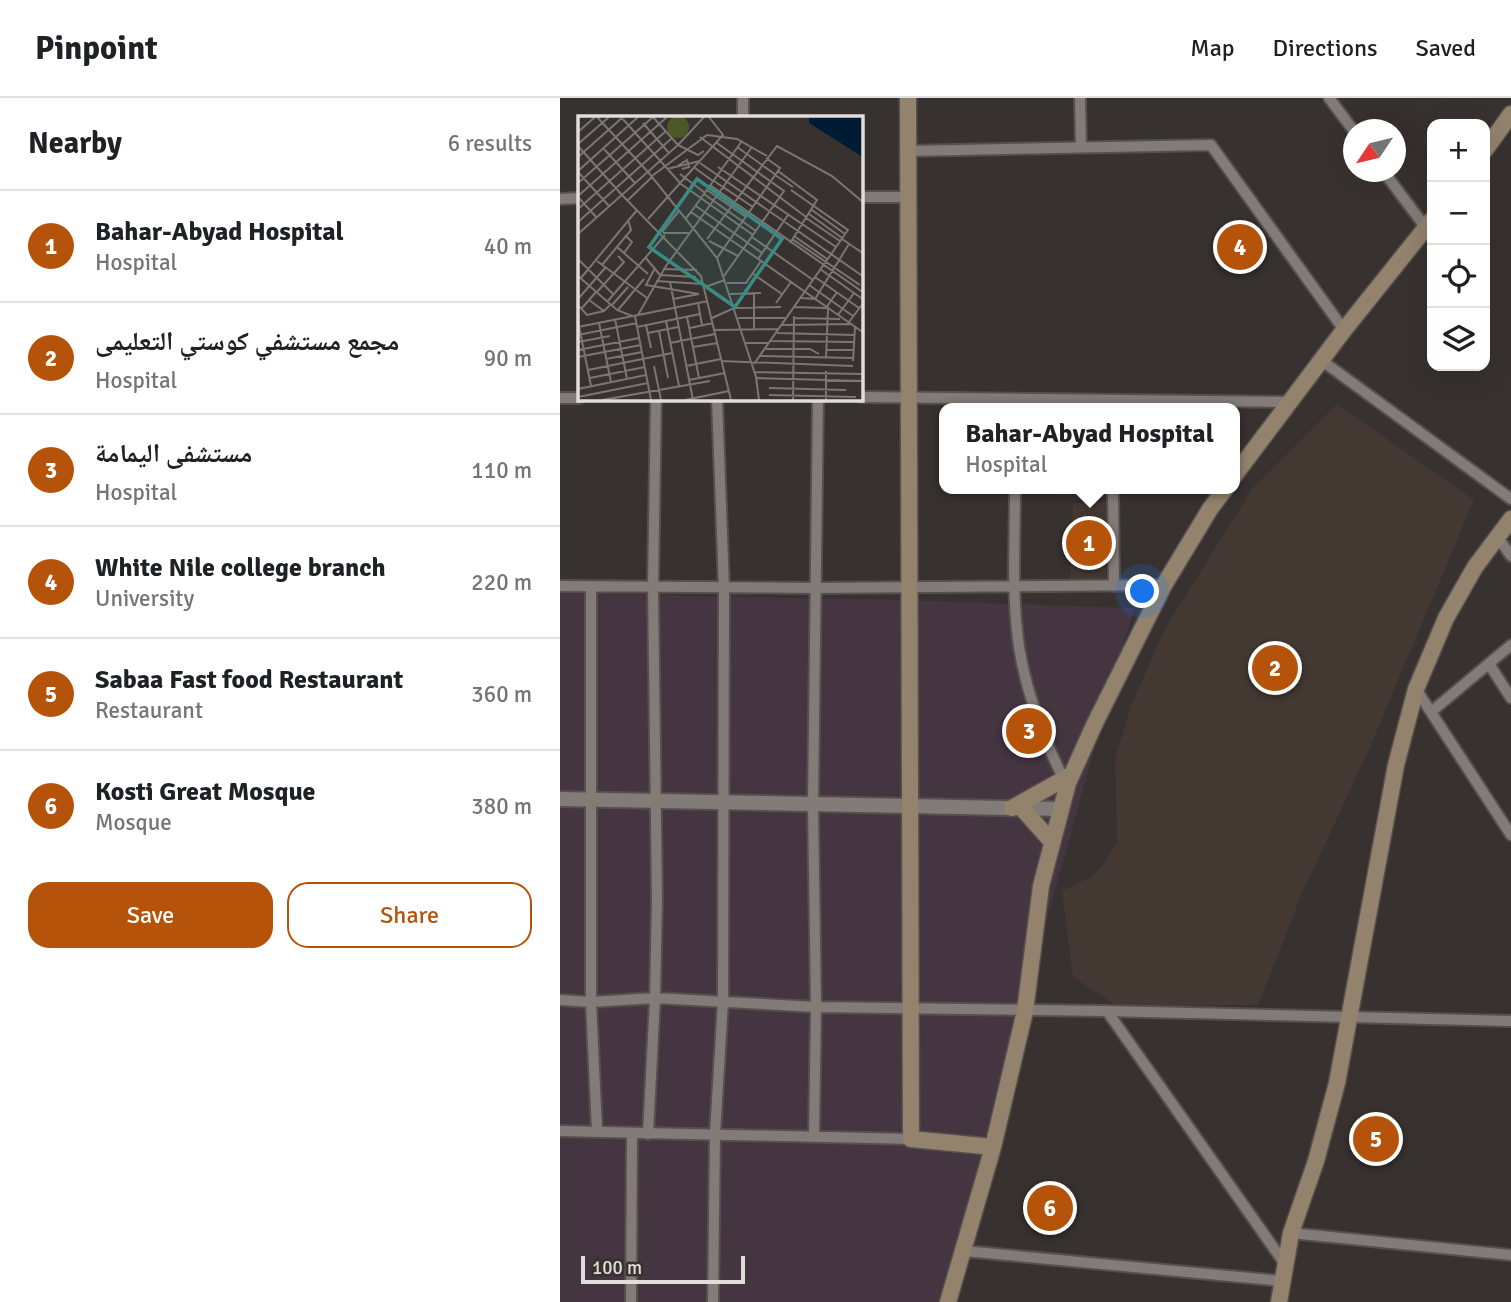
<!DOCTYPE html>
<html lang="en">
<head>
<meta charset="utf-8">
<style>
  body { margin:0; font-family:Signika,"Noto Naskh Arabic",sans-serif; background:#f2f2f2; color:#202124 }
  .controls { position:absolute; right:21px; top:21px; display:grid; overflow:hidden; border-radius:14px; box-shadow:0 7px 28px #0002 }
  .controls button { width:63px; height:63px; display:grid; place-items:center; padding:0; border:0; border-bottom:2px solid #e0e0e0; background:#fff; color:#202124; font:35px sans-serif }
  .compass { position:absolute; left:783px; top:21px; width:63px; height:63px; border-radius:50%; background:#fff; box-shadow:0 7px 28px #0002; rotate:235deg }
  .scale { position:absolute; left:21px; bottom:18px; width:164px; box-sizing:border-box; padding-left:7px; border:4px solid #e1dddb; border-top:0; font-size:19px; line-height:24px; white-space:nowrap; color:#e1dddb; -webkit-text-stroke:5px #37312f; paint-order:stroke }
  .you { position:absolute; left:583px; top:494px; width:24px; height:24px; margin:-18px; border:5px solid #fff; border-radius:50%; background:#1a73e8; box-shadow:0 0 0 10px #1a73e833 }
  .badge { display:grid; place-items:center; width:46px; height:46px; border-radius:50%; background:#b45309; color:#fff; font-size:23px; font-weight:700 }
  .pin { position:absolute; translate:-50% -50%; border:4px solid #fff; box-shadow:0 2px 7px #0006 }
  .popup { position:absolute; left:379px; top:305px; width:301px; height:91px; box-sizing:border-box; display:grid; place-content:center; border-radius:14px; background:#fff; filter:drop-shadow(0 2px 5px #0005); font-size:23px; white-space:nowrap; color:#757577 }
  .popup b { font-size:26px; color:#202124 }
  .popup::after { content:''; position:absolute; left:50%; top:100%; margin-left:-14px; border:14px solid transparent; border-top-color:#fff }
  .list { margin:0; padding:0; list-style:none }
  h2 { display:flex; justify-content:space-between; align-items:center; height:91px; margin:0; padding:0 28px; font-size:30px }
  h2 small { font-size:23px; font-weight:400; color:#757577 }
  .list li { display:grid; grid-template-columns:46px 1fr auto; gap:21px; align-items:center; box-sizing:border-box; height:112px; padding:0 28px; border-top:2px solid #e0e0e0 }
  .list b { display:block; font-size:26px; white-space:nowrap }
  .list p { margin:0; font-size:23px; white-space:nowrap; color:#757577 }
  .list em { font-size:23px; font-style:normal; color:#757577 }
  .actions { display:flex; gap:14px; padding:21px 28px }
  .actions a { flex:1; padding:16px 0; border:2px solid #b45309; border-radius:21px; text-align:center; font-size:24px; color:#b45309 }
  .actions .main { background:#b45309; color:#fff }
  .icon { flex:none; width:38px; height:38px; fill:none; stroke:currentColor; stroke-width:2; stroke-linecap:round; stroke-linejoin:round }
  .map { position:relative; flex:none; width:951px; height:1204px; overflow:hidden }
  header { display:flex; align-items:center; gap:42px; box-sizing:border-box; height:98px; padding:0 35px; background:#fff; border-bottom:2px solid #e0e0e0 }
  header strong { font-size:33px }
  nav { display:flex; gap:38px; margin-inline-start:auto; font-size:24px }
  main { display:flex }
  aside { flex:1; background:#fff }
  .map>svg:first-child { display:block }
  .commercial { fill:#443541 }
  .built { fill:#443832 }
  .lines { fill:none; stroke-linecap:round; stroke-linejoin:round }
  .minor-casing { stroke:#55504e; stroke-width:14 }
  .tertiary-casing { stroke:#55504e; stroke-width:18 }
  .secondary-casing { stroke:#55504e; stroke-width:19 }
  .minor { stroke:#827b78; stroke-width:10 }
  .tertiary { stroke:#827b78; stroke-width:14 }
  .secondary { stroke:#93826c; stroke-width:16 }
  .inset-road { fill:none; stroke:#7b7674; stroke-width:2 }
  .view { fill:#398b84; fill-opacity:0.15; stroke:#398b84; stroke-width:3.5 }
  .inset-edge { fill:none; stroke:#e1dddb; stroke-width:3.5 }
</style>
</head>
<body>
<header>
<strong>Pinpoint</strong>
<nav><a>Map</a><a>Directions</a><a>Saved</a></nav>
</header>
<main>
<aside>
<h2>Nearby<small>6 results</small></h2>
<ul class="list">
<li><span class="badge">1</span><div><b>Bahar-Abyad Hospital</b><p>Hospital</p></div><em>40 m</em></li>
<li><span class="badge">2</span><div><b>مجمع مستشفي كوستي التعليمى</b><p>Hospital</p></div><em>90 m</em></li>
<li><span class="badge">3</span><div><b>مستشفى اليمامة</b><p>Hospital</p></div><em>110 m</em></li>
<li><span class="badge">4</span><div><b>White Nile college branch</b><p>University</p></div><em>220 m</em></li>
<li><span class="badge">5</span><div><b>Sabaa Fast food Restaurant</b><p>Restaurant</p></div><em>360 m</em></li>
<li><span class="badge">6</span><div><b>Kosti Great Mosque</b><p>Mosque</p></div><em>380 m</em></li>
</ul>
<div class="actions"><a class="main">Save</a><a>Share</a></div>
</aside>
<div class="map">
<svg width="951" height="1204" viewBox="0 0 951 1204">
  <rect width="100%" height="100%" fill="#37312f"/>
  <path class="commercial" d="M0 495 311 501 574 510 380 1204H0Z"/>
  <path class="built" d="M777 306 914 402 807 656 743 793 698 907 557 908 513 879 502 793 532 778 545 764 557 743 555 661 571 608 604 532 692 391Z
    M547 404 546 484 510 485 513 405Z
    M476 618 483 645 460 651 456 627 458 620Z"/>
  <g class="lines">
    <defs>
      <path id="minor" d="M183 0V19
        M520 0 521 49
        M769 0 794 33
        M348 53 651 47 784 232
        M824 74 866 130
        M301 99H347
        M0 101 19 100
        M761 262 951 401
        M301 299 729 304
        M0 300H19
        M455 391C455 438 452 485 457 532 461 579 482 640 504 681
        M553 391 554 488
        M937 438 951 458
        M0 488 255 490 604 487
        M31 489V904L37 1033
        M929 566 951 600
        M856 591 951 737
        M871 614 951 547
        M0 902 31 904 95 900 256 909 547 913 951 923
        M547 913 725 1166
        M0 1033 351 1041
        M88 1036 95 900 97 801 93 489 96 301
        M254 1038 256 909 253 707 258 301
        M731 1135 951 1157
        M404 1153 722 1183
        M71 1204 72 1037
        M153 1204 155 1036 163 903 164 490 157 301"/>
      <path id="tertiary" d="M0 701 500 711"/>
      <path id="secondary" d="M348 0 351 1041 433 1049
        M925 52 951 16
        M674 378 784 232 872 122
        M461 709 491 743
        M452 710 511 677
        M388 1204 433 1049 465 913 481 788 508 685 535 625 604 487 650 411 665 391
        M719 1204 731 1135 756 1063 777 985 836 667 856 591 886 520 915 469 951 421"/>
    </defs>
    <use href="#minor" class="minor-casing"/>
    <use href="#tertiary" class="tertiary-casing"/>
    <use href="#secondary" class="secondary-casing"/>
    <use href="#minor" class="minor"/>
    <use href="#tertiary" class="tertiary"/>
    <use href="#secondary" class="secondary"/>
  </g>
  <g transform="translate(18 18)">
    <rect width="285" height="285" fill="#37312f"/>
    <path d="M89 11a11 11 0 1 1 22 0a11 11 0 1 1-22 0Z" fill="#4a5926"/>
    <path d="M231 1H285V41L231 7Z" fill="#001b34"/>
    <path class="inset-road" d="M19 1 70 56M43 1 103 68 175 119M65 7 91 37M0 16 17 1M122 21 228 101M139 27 206 75 146 160M0 28 31 1M0 30 44 79M159 31 198 59M25 32 57 67M126 35 120 39 100 29 126 1M0 41 45 1M122 47 286 161M98 51 109 44 111 51 104 53M140 51 258 131M117 52 135 65M89 53 122 45M0 55 60 1M200 55 239 84 212 127M0 56 31 90M70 56 139 142 178 261 181 284M102 58 127 77M197 59 215 71M74 60 129 19 159 23 189 40M136 65 175 91M0 67 75 1M132 69 286 177M129 74 168 101M126 78 178 115M44 79 123 160 153 284M0 80 89 1M0 81 19 102M50 84 74 61M118 90 184 137M0 93 88 15M234 94 267 118M113 96 164 25M231 98 264 122M108 102 113 96 286 217M228 102 262 125M70 103 145 19 131 1M0 106 94 22M84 116 101 95M85 117H111M0 118 100 29 75 1M216 120 249 143M174 121 235 164M129 123 199 30 254 60 286 87M214 123 282 169M264 123 286 138M131 125 160 140M39 131 70 158M46 137 54 126 48 120M67 141 82 159 118 161M139 142 202 52 188 42M0 143 36 179M180 143 210 99M19 145 69 182M24 149 53 114 50 104M77 152 68 169 121 178M85 153 119 154M242 153 286 184M175 158 204 178M0 160 39 194 54 200M237 161 281 192M3 162 59 94M78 165 125 168M92 166 115 284M149 167H168L183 145M231 169 275 200M127 171 147 164M19 176 46 146 40 140M152 178 183 177M223 182 237 183 271 128M0 183 27 152M95 183 121 178M11 184 26 195 33 188M29 186 87 119M120 187 124 209M198 187 213 166M0 189 9 199 26 195M34 189 50 171M216 191 248 192 259 176M4 192 18 176M40 194 66 163M60 199 88 150 174 31M260 199 276 177M57 200 73 284M109 201 121 262M134 202 156 192 203 191M160 202H207M216 202 262 203M37 203 49 263M0 205 13 270M88 205 101 270M271 206 286 186M21 207 33 266M68 209 73 232M204 209 274 208M0 211 130 185M59 211 122 198M112 212 135 207M176 213V177M137 214 200 213M81 215 90 262M70 217 100 211M199 217 276 219M0 219 59 207M193 225 275 226M0 226 32 220M92 227 137 218M168 227H190M115 231 140 227M188 233H232L241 238M0 234 61 222M249 234H275M182 240 275 242M0 241 63 229M28 243 64 236M248 243 250 192M143 245 275 250M275 245 277 211M176 248 270 114 213 74M76 250 83 284M108 250 143 243M10 254 94 237M177 256 286 258M12 262 67 251M179 262 286 265M111 264 147 257M191 272 268 274M0 273 68 259M191 279 278 281M0 281 70 267M24 284 132 265M107 284 151 275M215 284 216 200M248 284V255"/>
    <path class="view" d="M119 63 204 123 157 191 71 131Z"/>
    <rect width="285" height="285" class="inset-edge"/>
  </g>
</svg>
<div class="controls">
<button>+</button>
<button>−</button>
<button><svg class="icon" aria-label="locate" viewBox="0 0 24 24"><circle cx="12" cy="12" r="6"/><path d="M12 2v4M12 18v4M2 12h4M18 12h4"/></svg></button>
<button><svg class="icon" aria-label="layers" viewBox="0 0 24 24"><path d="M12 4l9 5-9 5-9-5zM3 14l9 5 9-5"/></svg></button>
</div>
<svg class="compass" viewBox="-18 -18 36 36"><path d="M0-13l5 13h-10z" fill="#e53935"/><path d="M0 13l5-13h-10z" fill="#757577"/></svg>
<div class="scale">100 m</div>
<div class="you"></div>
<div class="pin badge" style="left:529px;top:445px">1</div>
<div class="popup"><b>Bahar-Abyad Hospital</b>Hospital</div>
<div class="pin badge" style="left:715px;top:570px">2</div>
<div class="pin badge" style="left:469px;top:633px">3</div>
<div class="pin badge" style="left:680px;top:149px">4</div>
<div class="pin badge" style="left:816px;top:1041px">5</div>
<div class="pin badge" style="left:490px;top:1110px">6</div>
</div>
</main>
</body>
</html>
